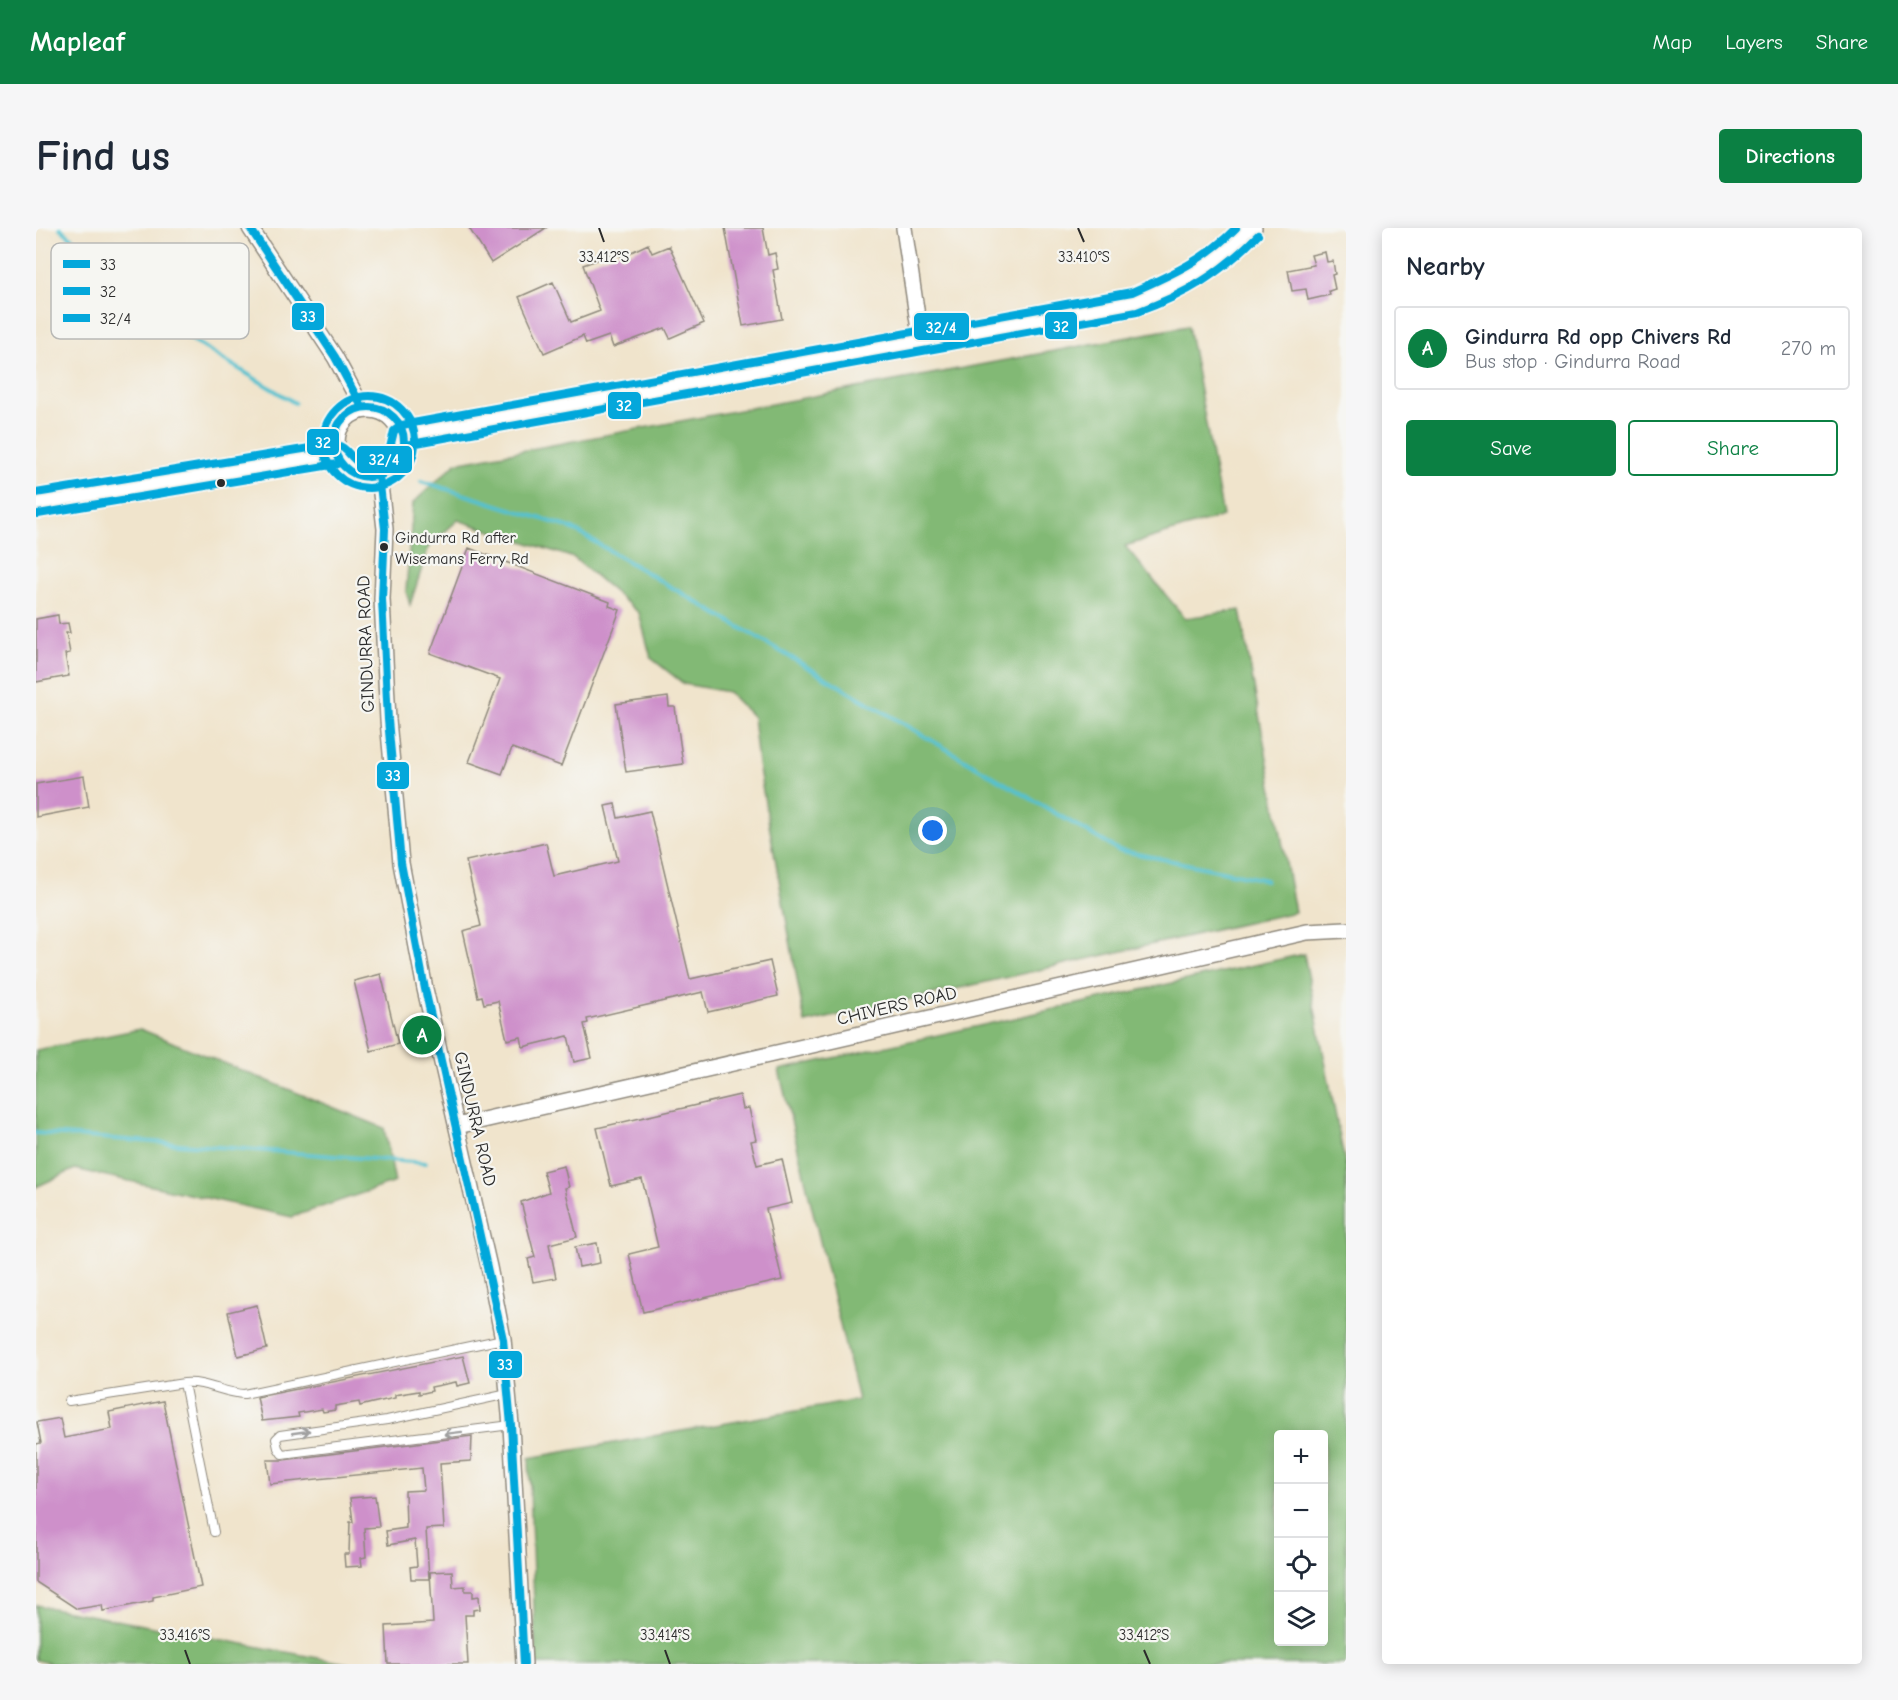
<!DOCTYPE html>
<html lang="en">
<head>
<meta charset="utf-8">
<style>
  body { margin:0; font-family:"Comic Neue",sans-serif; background:#f6f6f7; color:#1f2937 }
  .controls { position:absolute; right:18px; bottom:18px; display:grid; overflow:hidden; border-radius:6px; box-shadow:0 3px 15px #0003 }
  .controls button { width:54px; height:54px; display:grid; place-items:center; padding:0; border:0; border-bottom:2px solid #e0e1e3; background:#fff; color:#1f2937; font:30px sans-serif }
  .you { position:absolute; left:897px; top:603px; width:21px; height:21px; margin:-15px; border:4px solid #fff; border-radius:50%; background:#1a73e8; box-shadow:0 0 0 9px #1a73e833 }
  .badge { display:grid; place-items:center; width:39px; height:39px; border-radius:50%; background:#0b8043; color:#fff; font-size:20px; font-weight:700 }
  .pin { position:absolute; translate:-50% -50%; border:3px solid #fff; box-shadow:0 2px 6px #0006 }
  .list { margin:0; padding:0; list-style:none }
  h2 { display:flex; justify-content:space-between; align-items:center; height:78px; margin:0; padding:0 24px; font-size:26px }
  h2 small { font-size:20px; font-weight:400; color:#747a83 }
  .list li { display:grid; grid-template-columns:39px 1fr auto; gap:18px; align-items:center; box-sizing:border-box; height:84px; margin:0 12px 12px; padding:0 12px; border:2px solid #e0e1e3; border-radius:6px }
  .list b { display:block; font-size:22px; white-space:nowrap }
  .list p { margin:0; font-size:20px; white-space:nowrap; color:#747a83 }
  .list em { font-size:20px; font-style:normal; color:#747a83 }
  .actions { display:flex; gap:12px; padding:18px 24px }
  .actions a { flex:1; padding:14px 0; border:2px solid #0b8043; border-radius:6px; text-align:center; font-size:21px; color:#0b8043 }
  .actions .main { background:#0b8043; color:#fff }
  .icon { flex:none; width:33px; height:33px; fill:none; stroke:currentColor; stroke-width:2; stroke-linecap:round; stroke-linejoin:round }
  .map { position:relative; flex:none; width:1310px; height:1436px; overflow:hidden; border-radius:6px }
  header { display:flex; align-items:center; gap:36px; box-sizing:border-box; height:84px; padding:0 30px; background:#0b8043; color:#fff }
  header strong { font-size:28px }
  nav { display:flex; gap:33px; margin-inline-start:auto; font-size:21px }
  .intro { display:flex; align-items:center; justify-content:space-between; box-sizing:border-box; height:144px; padding:0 36px }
  h1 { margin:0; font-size:42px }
  .button { padding:15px 27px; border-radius:6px; background:#0b8043; color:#fff; font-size:21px; font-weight:700 }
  main { display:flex; gap:36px; padding:0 36px }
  aside { flex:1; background:#fff; border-radius:6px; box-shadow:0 3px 15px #0003 }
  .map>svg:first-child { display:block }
  .forest { fill:#82b975; stroke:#567250; stroke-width:1.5; fill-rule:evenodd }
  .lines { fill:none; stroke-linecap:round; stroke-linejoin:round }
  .stream { stroke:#55c1cf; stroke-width:4 }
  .building { fill:#ce90ca }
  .lane-casing { stroke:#8e887c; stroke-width:10 }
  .street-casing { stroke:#8e887c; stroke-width:18 }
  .secondary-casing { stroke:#8e887c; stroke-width:24 }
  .lane { stroke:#fff; stroke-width:8 }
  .street { stroke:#fff; stroke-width:15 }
  .secondary { stroke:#fff; stroke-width:21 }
  .bus-1-casing { stroke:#f6f6f2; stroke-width:12 }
  .bus-2-casing { stroke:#f6f6f2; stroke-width:12 }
  .bus-3-casing { stroke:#f6f6f2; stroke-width:12 }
  .bus-1 { stroke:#04a7db; stroke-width:8 }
  .bus-2 { stroke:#04a7db; stroke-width:8 }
  .bus-3 { stroke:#04a7db; stroke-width:8 }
  .oneway { stroke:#a0a0a0 }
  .ticks { fill:none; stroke:#2b2b2b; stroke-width:2 }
  .bus-dot { fill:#2b2b2b; stroke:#f6f6f2; stroke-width:2 }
  .labels { text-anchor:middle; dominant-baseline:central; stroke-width:4.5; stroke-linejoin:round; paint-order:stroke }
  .bus-label { font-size:16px; fill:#2b2b2b; stroke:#f6f6f2; text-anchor:start }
  .street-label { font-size:18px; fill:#2b2b2b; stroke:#f6f6f2 }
  .key { fill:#f6f6f2; stroke:#b9b9b6; stroke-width:1.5 }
  .key-label { font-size:16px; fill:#2b2b2b }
  .ticks-label { font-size:15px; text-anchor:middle; fill:#2b2b2b; stroke:#f6f6f2; stroke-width:4.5; stroke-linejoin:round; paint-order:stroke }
  .line-badge { stroke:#f6f6f2; stroke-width:2 }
  .badge-label { font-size:16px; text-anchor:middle; font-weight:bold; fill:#fff }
</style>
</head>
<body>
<header>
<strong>Mapleaf</strong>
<nav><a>Map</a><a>Layers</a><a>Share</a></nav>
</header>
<div class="intro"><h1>Find us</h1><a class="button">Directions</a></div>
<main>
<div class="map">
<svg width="1310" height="1436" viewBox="0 0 1310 1436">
  <rect width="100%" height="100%" fill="#f6f6f2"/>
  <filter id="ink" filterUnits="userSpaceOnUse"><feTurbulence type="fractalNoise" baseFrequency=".0167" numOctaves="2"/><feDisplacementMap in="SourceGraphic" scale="12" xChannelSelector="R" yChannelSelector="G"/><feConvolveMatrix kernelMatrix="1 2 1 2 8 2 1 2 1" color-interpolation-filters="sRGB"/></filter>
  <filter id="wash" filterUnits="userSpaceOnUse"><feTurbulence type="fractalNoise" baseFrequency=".008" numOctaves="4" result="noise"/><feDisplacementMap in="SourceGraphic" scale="24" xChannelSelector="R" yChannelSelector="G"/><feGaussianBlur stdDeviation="1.35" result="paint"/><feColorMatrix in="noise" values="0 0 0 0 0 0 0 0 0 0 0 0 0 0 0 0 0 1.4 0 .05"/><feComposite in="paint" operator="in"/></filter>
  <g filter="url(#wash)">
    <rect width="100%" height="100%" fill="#f0e4cc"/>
    <path class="forest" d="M1152 98 1187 288 1089 318 1149 390 1204 382 1259 684 769 795 722 536 717 489 692 464 648 456 615 430 603 385 538 330 422 292 393 318 374 377 370 363 377 275 420 235Z
      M1268 726 1310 940V1436H500L493 1230 822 1172 743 842ZM1242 1206H1288V1414H1242Z
      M104 801 348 900 359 954 256 989 39 941 0 959V822Z
      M0 1377 314 1436H17L0 1432Z"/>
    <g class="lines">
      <path class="stream" d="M24 0 146 106 259 175
        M385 253 535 300 1082 622 1230 652
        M0 905 390 935"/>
    </g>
    <g id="blocks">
      <path class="building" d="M433 0H510L455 35Z
        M689 0H727L732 27 739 25 742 41 737 42 746 91 707 98Z
        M612 16 616 25 633 18 668 95 634 110 629 100 577 119 573 108 550 116 547 108 508 125 483 69 517 54 535 94 564 83 547 37 583 24 585 29Z
        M1289 24 1291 34 1297 33 1299 46 1296 47 1299 61 1293 63 1294 67 1272 72 1270 61 1256 63 1252 42 1278 37 1275 27Z
        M433 320 574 374 573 378 584 382 525 538 476 520 466 546 433 534 464 451 394 425Z
        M22 387 23 396 32 395 34 405H30L34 425 29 426 33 448 0 454V391Z
        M632 469 633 479H639L647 536 590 544 580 476Z
        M48 548 53 579 0 589V556Z
        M579 576 582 590 614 583 654 751 734 733 742 768 672 784 667 764 551 791 552 795 548 796 556 830 538 834 532 808 487 819 485 809 471 812 462 773 448 776 446 768 442 769 427 703 445 698 430 633 510 615 518 648 582 633 569 578Z
        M345 746 362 816 335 823 318 753Z
        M704 867 707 881 713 880 720 912 715 913 721 937 746 931 756 975 730 981 746 1052 607 1084 593 1026 622 1019 606 951 575 958 561 900Z
        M528 938 533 959 529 960 541 1009 513 1016 520 1050 497 1054 492 1031 499 1029 485 974 513 964 507 943Z
        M561 1015 564 1035 543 1039 539 1019Z
        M221 1077 231 1121 202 1128 192 1084Z
        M427 1128 434 1155 421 1158 420 1154 395 1159 396 1163 383 1166V1163L359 1167V1170L336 1175 324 1178 323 1174 299 1178V1182L287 1184 286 1181 262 1185 263 1189 226 1193 221 1169Z
        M127 1173 165 1359 117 1369V1373L67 1383 66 1377 41 1381 0 1354V1216L5 1215 1 1194 24 1190 28 1210 76 1201 73 1184Z
        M436 1208 435 1233 404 1235 408 1300 390 1301 393 1351H375L374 1339 381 1338 379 1312 352 1317 350 1303 370 1300 369 1263 388 1262 386 1240 234 1256 231 1232H247Z
        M339 1268 343 1299 328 1300 330 1329 325 1330 326 1338 309 1339 308 1326H313L314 1294H317L314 1270Z
        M416 1343 417 1359 429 1358V1363H437V1369L443 1368 444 1381 437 1382V1387H429L432 1436H352L350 1398 397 1395 394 1344Z"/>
    </g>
  </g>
  <g filter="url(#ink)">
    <use href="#blocks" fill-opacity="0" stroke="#8e887c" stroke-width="1.5"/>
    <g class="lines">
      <defs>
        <path id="lane" d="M472 1166 351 1192 244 1207 240 1211 242 1220 246 1226 475 1197
          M33 1173 148 1155
          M178 1304 148 1155C170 1153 187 1165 208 1166L467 1111"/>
        <path id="street" d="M214 0 299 129 326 179
          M868 0 885 115
          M343 248 349 301 346 371 352 492 365 635 389 761 453 1039 467 1111 475 1197 488 1436
          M421 898 1271 704 1310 702"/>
        <path id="secondary" d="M298 214a35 35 0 1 1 70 0a35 35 0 1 1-70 0Z
          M368 207 885 115 1099 74 1148 53 1187 28 1215 0
          M0 276 299 226"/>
      </defs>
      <use href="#lane" class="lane-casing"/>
      <use href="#street" class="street-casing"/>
      <use href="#secondary" class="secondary-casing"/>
      <use href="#lane" class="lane"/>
      <use href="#street" class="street"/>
      <use href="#secondary" class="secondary"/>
      <defs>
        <path id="bus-1" d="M214 0 299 129 326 179
          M298 214a35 35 0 1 1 70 0a35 35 0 1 1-70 0Z
          M343 248 349 301 346 371 352 492 365 635 389 761 467 1111 475 1197 488 1436"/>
        <path id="bus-2" d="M287 214a46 46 0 1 1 92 0a46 46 0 1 1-92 0Z
          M370 217 1101 84C1151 66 1185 45 1222 7
          M2 286 301 236"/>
        <path id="bus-3" d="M0 265 298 216C316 219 314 240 340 238L352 228 358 203 366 197 1096 64C1135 47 1170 31 1200 0"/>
      </defs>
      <use href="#bus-1" class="bus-1-casing"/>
      <use href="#bus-2" class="bus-2-casing"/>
      <use href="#bus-3" class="bus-3-casing"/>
      <use href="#bus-1" class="bus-1"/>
      <use href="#bus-2" class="bus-2"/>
      <use href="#bus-3" class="bus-3"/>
    </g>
    <defs><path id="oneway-shaft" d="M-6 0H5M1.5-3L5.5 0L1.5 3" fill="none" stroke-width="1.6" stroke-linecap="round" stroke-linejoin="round" transform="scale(1.5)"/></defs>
    <g class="oneway">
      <use href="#oneway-shaft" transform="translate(265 1204) rotate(-8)"/>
      <use href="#oneway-shaft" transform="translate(417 1205) rotate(173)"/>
    </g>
  </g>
  <path class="ticks" d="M563 0 568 14M1042 0 1048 14M149 1422 154 1436M629 1422 634 1436M1108 1422 1114 1436"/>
  <g class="bus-dot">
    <circle cx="185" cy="255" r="5"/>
    <circle cx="348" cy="319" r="5"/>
  </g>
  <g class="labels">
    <g class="bus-label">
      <text x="359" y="310">Gindurra Rd after<tspan x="359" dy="21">Wisemans Ferry Rd</tspan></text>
    </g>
    <g class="street-label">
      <text transform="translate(330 416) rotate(-92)">GINDURRA ROAD</text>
      <text transform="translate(861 778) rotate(-13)">CHIVERS ROAD</text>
      <text transform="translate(439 891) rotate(77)">GINDURRA ROAD</text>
    </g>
  </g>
  <rect x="15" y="15" width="198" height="96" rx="9" class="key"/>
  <rect x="27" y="32" width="27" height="8" fill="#04a7db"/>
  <rect x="27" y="59" width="27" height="8" fill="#04a7db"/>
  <rect x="27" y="86" width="27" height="8" fill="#04a7db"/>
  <g class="key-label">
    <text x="64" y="42">33</text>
    <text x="64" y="69">32</text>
    <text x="64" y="96">32/4</text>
  </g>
  <g class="ticks-label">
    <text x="568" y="34">33.412°S</text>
    <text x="1048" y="34">33.410°S</text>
    <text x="149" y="1412">33.416°S</text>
    <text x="629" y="1412">33.414°S</text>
    <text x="1108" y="1412">33.412°S</text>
  </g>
  <g class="line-badge">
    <rect x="255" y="74" width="34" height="29" rx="6" fill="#04a7db"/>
    <rect x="1008" y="83" width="34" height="29" rx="6" fill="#04a7db"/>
    <rect x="877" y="84" width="57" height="29" rx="6" fill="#04a7db"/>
    <rect x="571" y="163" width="35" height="29" rx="6" fill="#04a7db"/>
    <rect x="270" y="200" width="34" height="28" rx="6" fill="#04a7db"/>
    <rect x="320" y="217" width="57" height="29" rx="6" fill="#04a7db"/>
    <rect x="340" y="533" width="34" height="29" rx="6" fill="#04a7db"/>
    <rect x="452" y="1122" width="35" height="29" rx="6" fill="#04a7db"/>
  </g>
  <g class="badge-label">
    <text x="272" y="94">33</text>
    <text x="1025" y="104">32</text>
    <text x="905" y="105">32/4</text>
    <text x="588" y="183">32</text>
    <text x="287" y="220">32</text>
    <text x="348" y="237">32/4</text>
    <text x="357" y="553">33</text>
    <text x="469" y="1142">33</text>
  </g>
</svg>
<div class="controls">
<button>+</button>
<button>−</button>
<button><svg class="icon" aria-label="locate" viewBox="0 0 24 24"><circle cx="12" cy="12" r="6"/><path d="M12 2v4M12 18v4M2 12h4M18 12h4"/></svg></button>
<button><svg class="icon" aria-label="layers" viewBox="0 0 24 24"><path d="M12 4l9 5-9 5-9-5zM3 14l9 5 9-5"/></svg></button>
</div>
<div class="you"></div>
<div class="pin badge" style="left:386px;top:807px">A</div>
</div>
<aside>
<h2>Nearby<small></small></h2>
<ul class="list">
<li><span class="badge">A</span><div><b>Gindurra Rd opp Chivers Rd</b><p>Bus stop · Gindurra Road</p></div><em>270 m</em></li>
</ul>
<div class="actions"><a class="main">Save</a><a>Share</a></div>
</aside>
</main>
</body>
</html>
